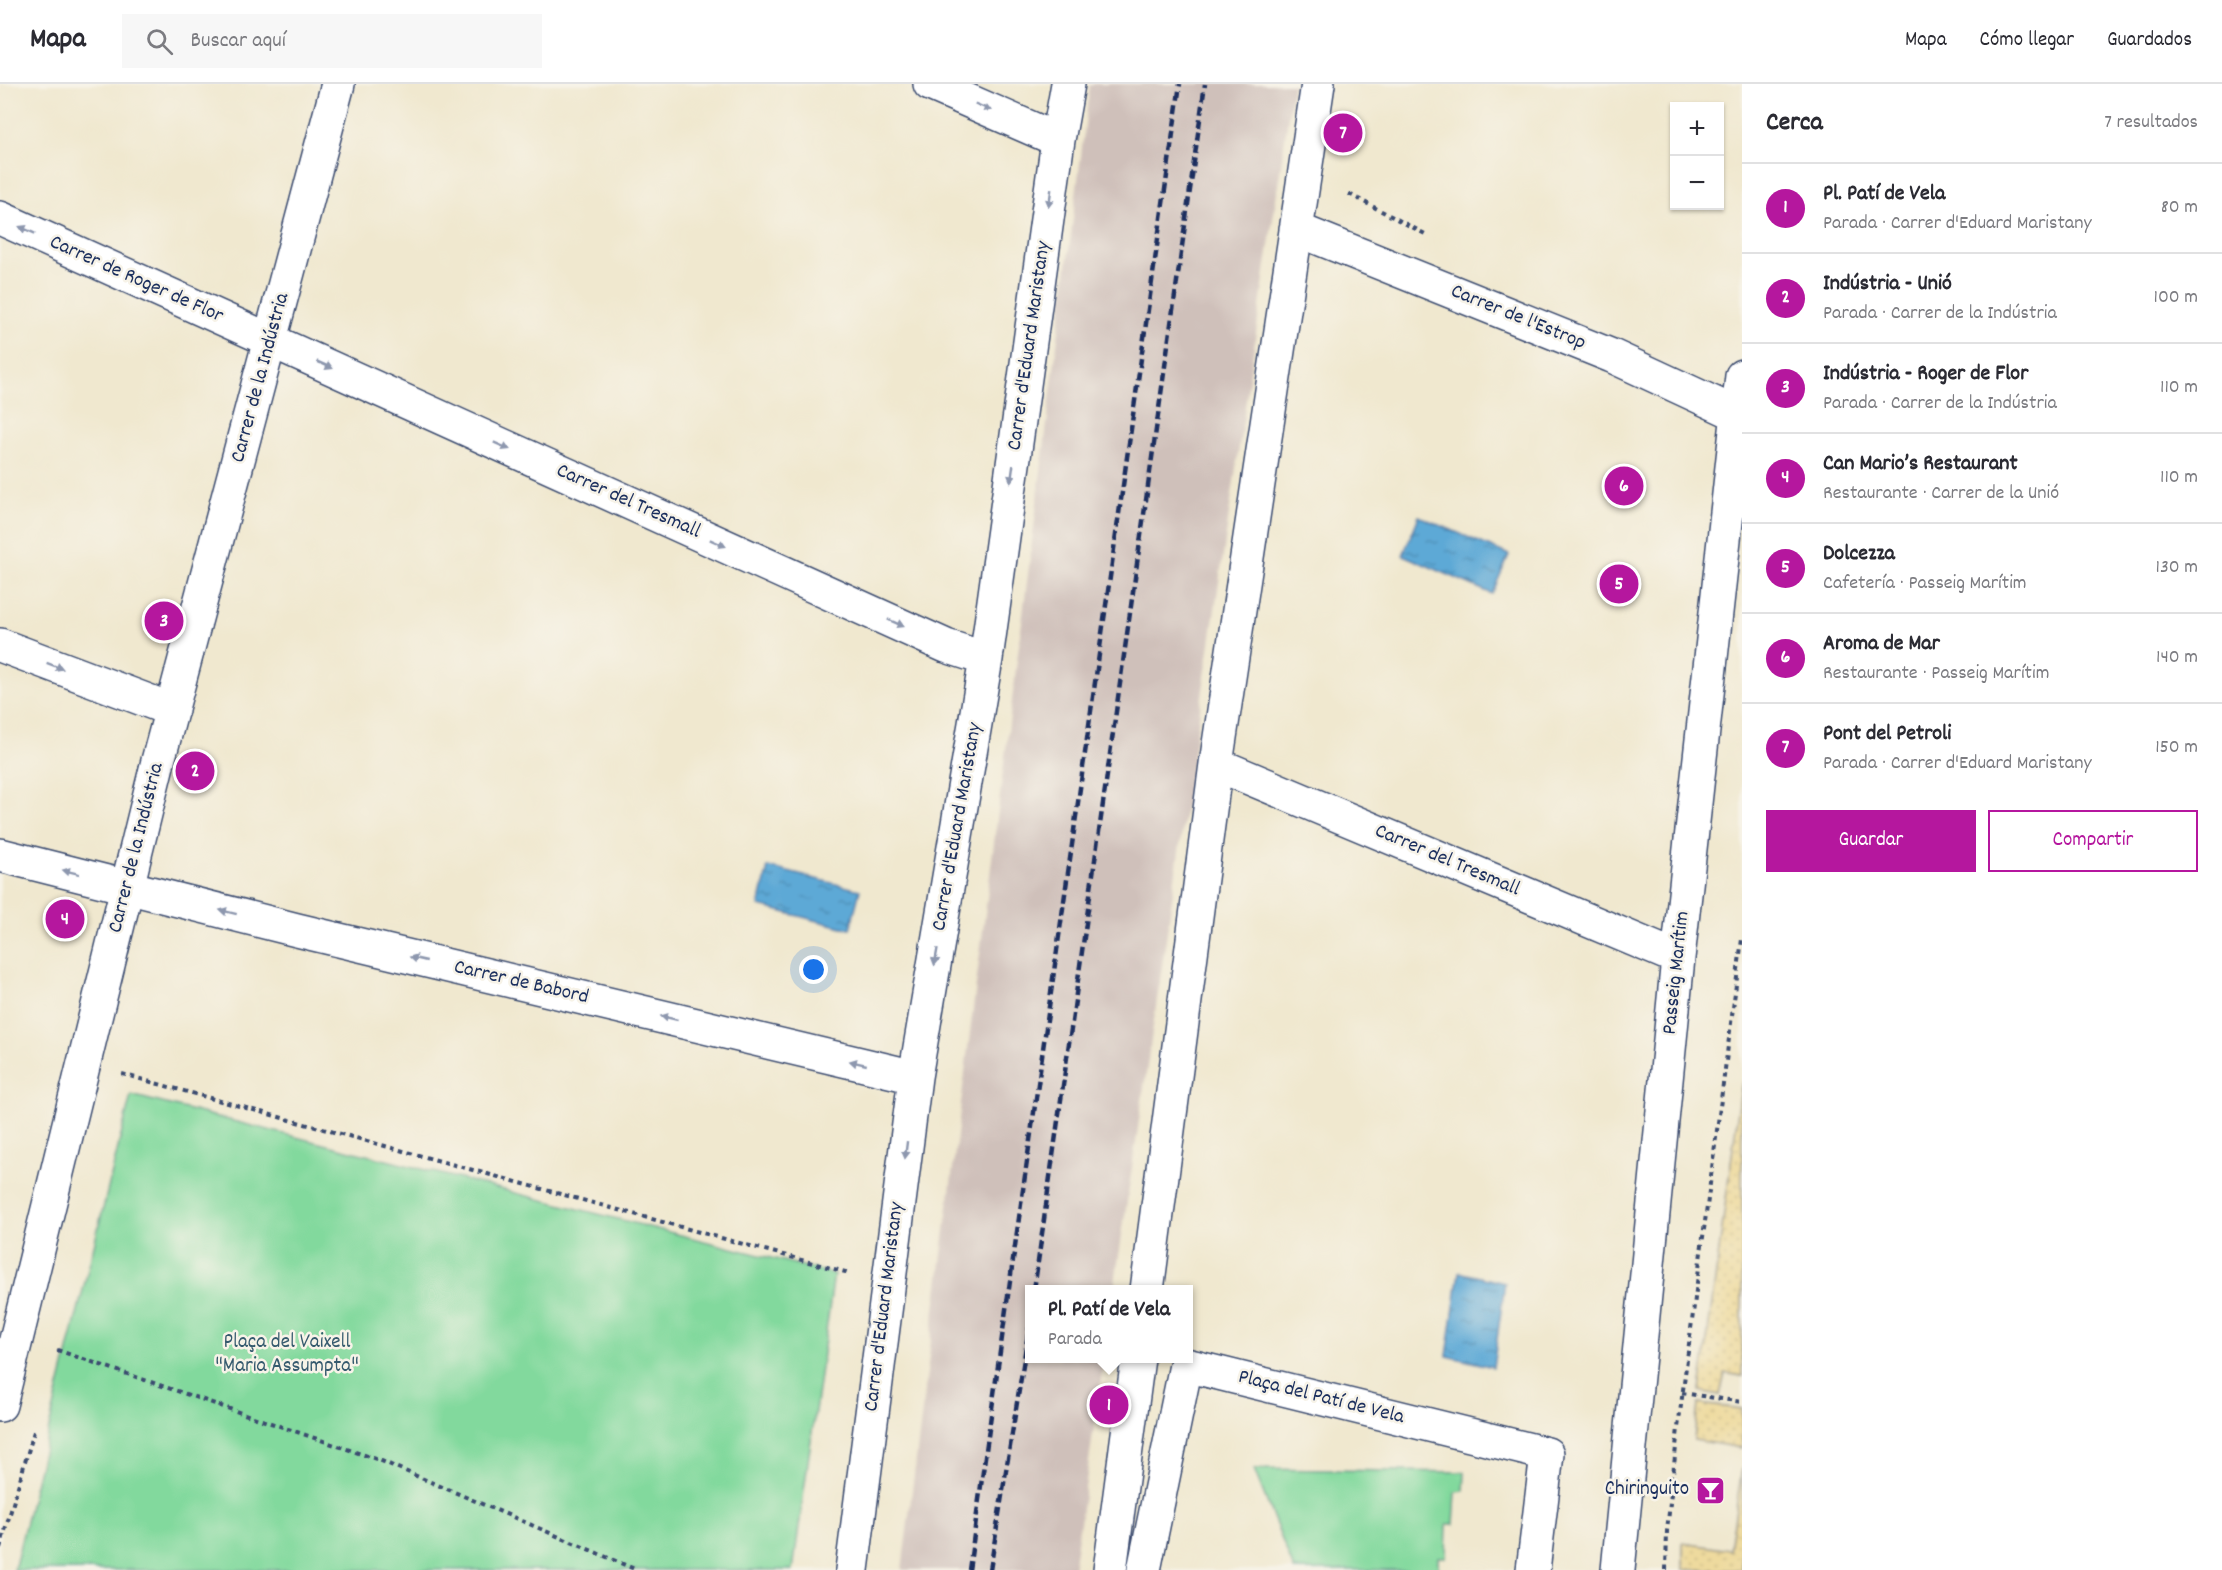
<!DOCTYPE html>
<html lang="es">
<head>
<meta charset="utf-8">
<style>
  body { margin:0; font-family:Dekko,sans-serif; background:#f7f7f7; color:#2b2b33 }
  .controls { position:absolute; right:18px; top:18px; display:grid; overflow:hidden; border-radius:0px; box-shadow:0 2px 4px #0004 }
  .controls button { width:54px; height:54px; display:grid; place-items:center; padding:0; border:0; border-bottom:2px solid #e1e1e2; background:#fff; color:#2b2b33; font:30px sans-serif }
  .you { position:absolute; left:814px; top:886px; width:21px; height:21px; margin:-15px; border:4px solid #fff; border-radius:50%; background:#1a73e8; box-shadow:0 0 0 9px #1a73e833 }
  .badge { display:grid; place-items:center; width:39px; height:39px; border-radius:50%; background:#b5179e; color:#fff; font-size:20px; font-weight:700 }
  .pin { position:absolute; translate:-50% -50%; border:3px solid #fff; box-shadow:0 2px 6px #0006 }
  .popup { position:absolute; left:1025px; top:1201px; width:168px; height:78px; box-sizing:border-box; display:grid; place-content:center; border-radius:0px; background:#fff; filter:drop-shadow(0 2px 4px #0005); font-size:20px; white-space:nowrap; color:#7c7c81 }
  .popup b { font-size:22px; color:#2b2b33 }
  .popup::after { content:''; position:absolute; left:50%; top:100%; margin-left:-12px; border:12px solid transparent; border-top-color:#fff }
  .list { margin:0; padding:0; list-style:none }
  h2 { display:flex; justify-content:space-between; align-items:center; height:78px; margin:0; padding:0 24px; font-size:26px }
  h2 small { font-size:20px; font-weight:400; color:#7c7c81 }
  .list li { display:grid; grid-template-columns:39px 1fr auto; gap:18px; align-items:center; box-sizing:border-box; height:90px; padding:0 24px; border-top:2px solid #e1e1e2 }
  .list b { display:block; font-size:22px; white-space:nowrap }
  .list p { margin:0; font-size:20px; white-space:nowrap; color:#7c7c81 }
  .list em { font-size:20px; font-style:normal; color:#7c7c81 }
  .actions { display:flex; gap:12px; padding:18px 24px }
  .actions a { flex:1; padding:14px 0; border:2px solid #b5179e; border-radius:0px; text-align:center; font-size:21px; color:#b5179e }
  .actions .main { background:#b5179e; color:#fff }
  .icon { flex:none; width:33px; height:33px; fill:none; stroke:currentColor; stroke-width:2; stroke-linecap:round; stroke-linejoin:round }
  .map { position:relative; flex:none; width:1742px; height:1486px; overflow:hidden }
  header { display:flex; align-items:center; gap:36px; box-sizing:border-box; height:84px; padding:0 30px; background:#fff; border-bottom:2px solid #e1e1e2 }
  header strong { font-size:28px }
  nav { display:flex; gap:33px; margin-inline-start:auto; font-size:21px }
  .search { width:420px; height:54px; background:#f7f7f7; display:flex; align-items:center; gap:15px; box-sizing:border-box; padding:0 21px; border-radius:0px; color:#7c7c81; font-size:22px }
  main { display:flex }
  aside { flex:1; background:#fff }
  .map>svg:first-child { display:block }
  .industrial { fill:#cfc0ba }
  .sand { fill:url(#sand-dots); stroke:#84847e; stroke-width:1.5 }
  .green { fill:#82d99d; stroke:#4e847e; stroke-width:1.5 }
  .water { fill:url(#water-ripples); stroke:#3c6c9a; stroke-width:1.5 }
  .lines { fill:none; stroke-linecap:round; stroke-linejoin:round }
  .minor-casing { stroke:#3b4b6f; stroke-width:36 }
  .path { stroke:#3b4b6f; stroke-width:4; stroke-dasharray:4.5 4.5; stroke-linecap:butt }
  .minor { stroke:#fff; stroke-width:33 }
  .rail { stroke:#1b2f5e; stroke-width:4.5; stroke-dasharray:9 4.5; stroke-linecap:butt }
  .oneway { fill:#8d97ae }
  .labels { text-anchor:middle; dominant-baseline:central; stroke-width:5; stroke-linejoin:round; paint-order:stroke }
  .street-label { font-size:21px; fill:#1b2f5e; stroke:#f7f3e8 }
  .park-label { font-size:21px; fill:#355a6e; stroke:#f7f3e8 }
  .poi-label { font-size:21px; fill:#1b2f5e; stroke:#f7f3e8; text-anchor:end }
</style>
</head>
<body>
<header>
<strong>Mapa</strong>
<div class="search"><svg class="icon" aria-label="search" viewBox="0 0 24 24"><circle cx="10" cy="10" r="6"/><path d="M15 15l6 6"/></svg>Buscar aquí</div>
<nav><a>Mapa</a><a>Cómo llegar</a><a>Guardados</a></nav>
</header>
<main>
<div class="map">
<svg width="1742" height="1486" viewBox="0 0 1742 1486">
  <defs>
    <pattern id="sand-dots" width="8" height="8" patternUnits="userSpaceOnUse" patternTransform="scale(1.5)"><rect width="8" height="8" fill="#eeda9e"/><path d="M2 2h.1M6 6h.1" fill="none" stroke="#ccbb8a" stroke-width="1.8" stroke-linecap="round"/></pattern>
    <pattern id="water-ripples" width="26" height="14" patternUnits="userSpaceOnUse" patternTransform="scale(1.5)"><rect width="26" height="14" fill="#5da9d6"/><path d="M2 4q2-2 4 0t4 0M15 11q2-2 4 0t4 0" fill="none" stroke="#4c8ab1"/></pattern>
  </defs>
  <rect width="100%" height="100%" fill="#f7f3e8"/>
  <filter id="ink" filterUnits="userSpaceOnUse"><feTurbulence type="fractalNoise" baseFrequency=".0167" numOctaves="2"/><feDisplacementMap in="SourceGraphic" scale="12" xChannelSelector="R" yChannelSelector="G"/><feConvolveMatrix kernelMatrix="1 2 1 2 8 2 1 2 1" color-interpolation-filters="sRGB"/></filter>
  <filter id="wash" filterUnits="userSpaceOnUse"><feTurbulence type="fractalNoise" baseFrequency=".008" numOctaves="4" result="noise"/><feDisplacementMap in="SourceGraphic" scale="24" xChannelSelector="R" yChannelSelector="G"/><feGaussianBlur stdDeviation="1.35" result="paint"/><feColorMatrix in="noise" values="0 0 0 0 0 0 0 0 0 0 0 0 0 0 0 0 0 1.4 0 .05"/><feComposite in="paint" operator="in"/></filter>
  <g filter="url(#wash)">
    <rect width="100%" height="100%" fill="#f0e8cf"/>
    <path class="industrial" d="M1090 0H1293L1114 1205 1030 1206V1274L1104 1275 1073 1486H902Z"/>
    <path class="sand" d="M1742 997V1292L1725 1289 1720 1311 1700 1307Z
      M1698 1320 1742 1325V1364L1694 1356Z
      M1742 1384V1486H1683V1459L1730 1466Z"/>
    <path class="green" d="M131 1011 834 1190 793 1486H14Z
      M1254 1385 1465 1388 1464 1407 1456 1408 1454 1440H1447L1446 1473H1438V1486H1294Z"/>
    <path class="water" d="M1419 432 1509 471 1492 510 1403 471Z
      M768 783 860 806 850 845 759 822Z
      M1459 1188 1505 1199 1493 1283 1447 1272Z"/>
  </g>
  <g filter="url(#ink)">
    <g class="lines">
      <defs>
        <path id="minor" d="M930 0 1058 56
          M0 134 946 562 986 575
          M1296 145 1612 272 1737 330
          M0 561 172 626
          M1216 680 1678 874
          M0 771 297 846 915 993
          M1147 1206 1216 680 1318 0
          M0 1321 158 677 338 0
          M852 1486 915 993 986 575 1058 56 1068 0
          M1110 1486 1138 1274
          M1144 1486 1186 1281 1547 1370 1533 1486
          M1618 1486 1678 874 1742 292"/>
      </defs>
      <use href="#minor" class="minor-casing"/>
      <path class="path" d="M1349 110 1427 151
        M122 990 849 1189
        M57 1266 379 1376 637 1486
        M1682 1309 1742 1318
        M0 1464 35 1344
        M1666 1486 1667 1447 1678 1344 1742 855"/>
      <use href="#minor" class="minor"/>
      <path class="rail" d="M1034 1206 1205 0
        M969 1486 1180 0
        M990 1486 1030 1238"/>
    </g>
    <defs><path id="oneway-solid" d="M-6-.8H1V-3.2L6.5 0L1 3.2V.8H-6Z" transform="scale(1.5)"/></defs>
    <g class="oneway">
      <use href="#oneway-solid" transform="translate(983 23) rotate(23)"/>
      <use href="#oneway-solid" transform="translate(1050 114) rotate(98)"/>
      <use href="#oneway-solid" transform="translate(27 146) rotate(-156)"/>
      <use href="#oneway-solid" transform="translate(325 281) rotate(24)"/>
      <use href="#oneway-solid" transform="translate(502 362) rotate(24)"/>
      <use href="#oneway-solid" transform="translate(1012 390) rotate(98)"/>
      <use href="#oneway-solid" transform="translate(718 459) rotate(24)"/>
      <use href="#oneway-solid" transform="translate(896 539) rotate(24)"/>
      <use href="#oneway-solid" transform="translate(55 582) rotate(21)"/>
      <use href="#oneway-solid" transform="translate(71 788) rotate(-166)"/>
      <use href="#oneway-solid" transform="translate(228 828) rotate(-166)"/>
      <use href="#oneway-solid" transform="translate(936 873) rotate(100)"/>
      <use href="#oneway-solid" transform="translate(418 875) rotate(-167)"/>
      <use href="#oneway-solid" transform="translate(669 934) rotate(-167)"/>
      <use href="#oneway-solid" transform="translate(858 979) rotate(-167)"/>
      <use href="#oneway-solid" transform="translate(906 1066) rotate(97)"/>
    </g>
  </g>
  <defs>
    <symbol id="bar-square" viewBox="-11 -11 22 22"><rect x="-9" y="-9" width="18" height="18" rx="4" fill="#b5179e" stroke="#f7f3e8"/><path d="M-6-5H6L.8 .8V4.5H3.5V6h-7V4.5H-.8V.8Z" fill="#fff"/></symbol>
  </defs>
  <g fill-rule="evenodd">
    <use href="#bar-square" x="1694" y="1390" width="33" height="33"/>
  </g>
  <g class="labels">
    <g class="street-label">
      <text transform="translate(136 196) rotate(24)">Carrer de Roger de Flor</text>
      <text transform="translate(1518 234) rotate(22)">Carrer de l'Estrop</text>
      <text transform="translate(1030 262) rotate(-82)">Carrer d'Eduard Maristany</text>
      <text transform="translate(261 294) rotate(-75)">Carrer de la Indústria</text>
      <text transform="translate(628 418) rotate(24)">Carrer del Tresmall</text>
      <text transform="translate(958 743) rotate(-80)">Carrer d'Eduard Maristany</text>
      <text transform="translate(137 764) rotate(-76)">Carrer de la Indústria</text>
      <text transform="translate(1447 777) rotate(23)">Carrer del Tresmall</text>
      <text transform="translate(1677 889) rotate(-84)">Passeig Marítim</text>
      <text transform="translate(521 899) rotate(13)">Carrer de Babord</text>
      <text transform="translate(885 1223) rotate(-83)">Carrer d'Eduard Maristany</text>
      <text transform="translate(1321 1314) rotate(14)">Plaça del Patí de Vela</text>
    </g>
    <g class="park-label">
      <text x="287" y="1259">Plaça del Vaixell<tspan x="287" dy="24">"Maria Assumpta"</tspan></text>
    </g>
    <g class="poi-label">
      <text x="1689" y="1406">Chiringuito</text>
    </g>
  </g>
</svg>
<div class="controls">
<button>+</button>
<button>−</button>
</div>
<div class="you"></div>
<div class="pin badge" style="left:1109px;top:1321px">1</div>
<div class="popup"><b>Pl. Patí de Vela</b>Parada</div>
<div class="pin badge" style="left:195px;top:687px">2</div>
<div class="pin badge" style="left:164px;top:537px">3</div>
<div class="pin badge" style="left:65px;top:835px">4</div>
<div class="pin badge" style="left:1619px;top:500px">5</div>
<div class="pin badge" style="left:1624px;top:402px">6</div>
<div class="pin badge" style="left:1343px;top:49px">7</div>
</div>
<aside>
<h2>Cerca<small>7 resultados</small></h2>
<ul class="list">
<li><span class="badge">1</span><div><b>Pl. Patí de Vela</b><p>Parada · Carrer d'Eduard Maristany</p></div><em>80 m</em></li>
<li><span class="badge">2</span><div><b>Indústria - Unió</b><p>Parada · Carrer de la Indústria</p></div><em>100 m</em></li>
<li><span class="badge">3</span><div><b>Indústria - Roger de Flor</b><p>Parada · Carrer de la Indústria</p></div><em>110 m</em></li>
<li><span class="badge">4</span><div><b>Can Mario’s Restaurant</b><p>Restaurante · Carrer de la Unió</p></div><em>110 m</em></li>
<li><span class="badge">5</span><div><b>Dolcezza</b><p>Cafetería · Passeig Marítim</p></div><em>130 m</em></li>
<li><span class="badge">6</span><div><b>Aroma de Mar</b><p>Restaurante · Passeig Marítim</p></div><em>140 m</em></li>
<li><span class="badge">7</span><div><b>Pont del Petroli</b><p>Parada · Carrer d'Eduard Maristany</p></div><em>150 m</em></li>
</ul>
<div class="actions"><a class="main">Guardar</a><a>Compartir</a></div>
</aside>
</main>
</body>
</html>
